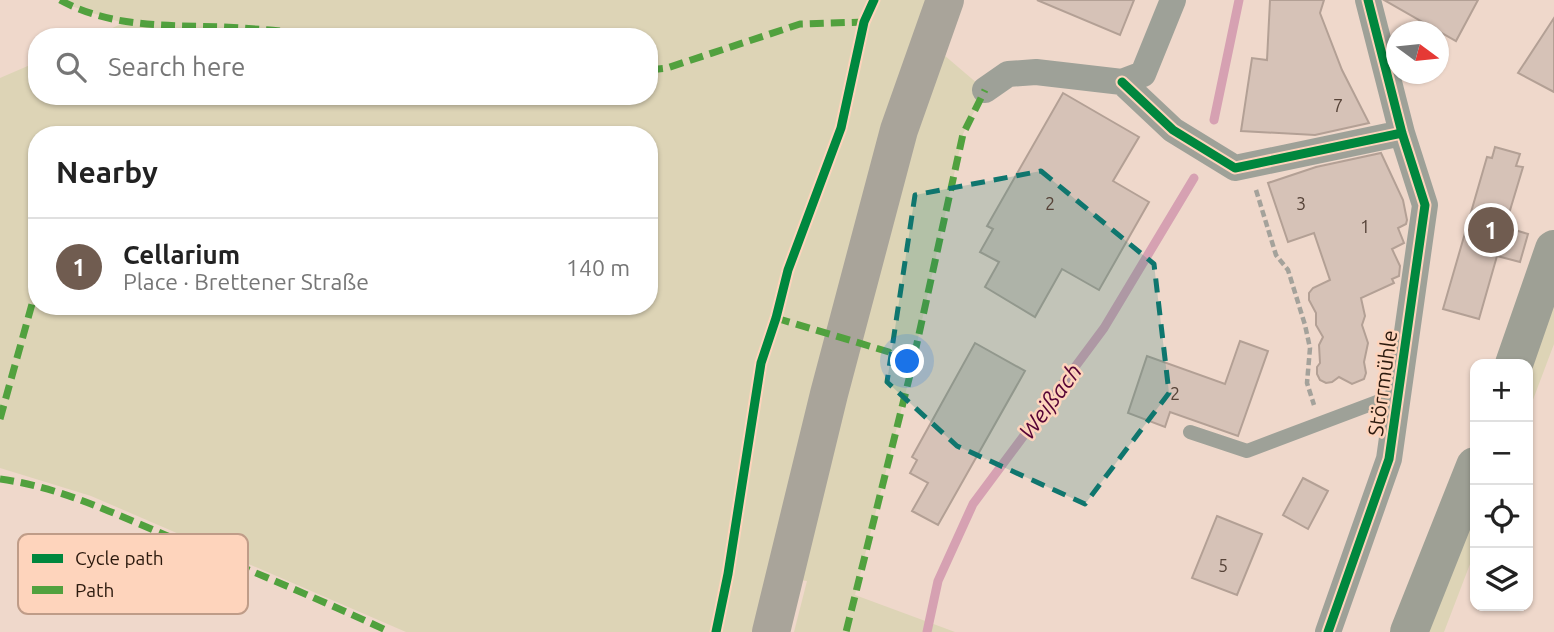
<!DOCTYPE html>
<html lang="en">
<head>
<meta charset="utf-8">
<style>
  body { margin:0; font-family:Ubuntu,sans-serif; background:#f2f2f2; color:#222 }
  .controls { position:absolute; right:21px; bottom:21px; display:grid; overflow:hidden; border-radius:14px; box-shadow:0 2px 5px #0004 }
  .controls button { width:63px; height:63px; display:grid; place-items:center; padding:0; border:0; border-bottom:2px solid #e0e0e0; background:#fff; color:#222; font:35px sans-serif }
  .compass { position:absolute; left:1386px; top:21px; width:63px; height:63px; border-radius:50%; background:#fff; box-shadow:0 2px 5px #0004; rotate:105deg }
  .you { position:absolute; left:908px; top:362px; width:24px; height:24px; margin:-18px; border:5px solid #fff; border-radius:50%; background:#1a73e8; box-shadow:0 0 0 10px #1a73e833 }
  .badge { display:grid; place-items:center; width:46px; height:46px; border-radius:50%; background:#705c50; color:#fff; font-size:23px; font-weight:700 }
  .pin { position:absolute; translate:-50% -50%; border:4px solid #fff; box-shadow:0 2px 7px #0006 }
  .list { margin:0; padding:0; list-style:none }
  h2 { display:flex; justify-content:space-between; align-items:center; height:91px; margin:0; padding:0 28px; font-size:30px }
  h2 small { font-size:23px; font-weight:400; color:#767676 }
  .list li { display:grid; grid-template-columns:46px 1fr auto; gap:21px; align-items:center; box-sizing:border-box; height:98px; padding:0 28px; border-top:2px solid #e0e0e0 }
  .list b { display:block; font-size:26px; white-space:nowrap }
  .list p { margin:0; font-size:23px; white-space:nowrap; color:#767676 }
  .list em { font-size:23px; font-style:normal; color:#767676 }
  .icon { flex:none; width:38px; height:38px; fill:none; stroke:currentColor; stroke-width:2; stroke-linecap:round; stroke-linejoin:round }
  .map { position:relative; flex:none; width:1554px; height:632px; overflow:hidden }
  .search { position:absolute; background:#fff; box-shadow:0 2px 5px #0004; left:28px; top:28px; width:630px; height:77px; display:flex; align-items:center; gap:18px; box-sizing:border-box; padding:0 24px; border-radius:28px; color:#767676; font-size:26px }
  .panel { position:absolute; background:#fff; box-shadow:0 2px 5px #0004; left:28px; top:126px; width:630px; height:189px; border-radius:28px }
  .map>svg:first-child { display:block }
  .green { fill:#ddd4b6; fill-rule:evenodd }
  .lines { fill:none; stroke-linecap:round; stroke-linejoin:round }
  .stream { stroke:#d6a1b2; stroke-width:9 }
  .building { fill:#d6c2b7; stroke:#b3a095; stroke-width:2 }
  .path { stroke:#a4a29b; stroke-width:4.5; stroke-dasharray:7 3.5; stroke-linecap:butt }
  .lane { stroke:#9ea198; stroke-width:14 }
  .street { stroke:#9ea198; stroke-width:26 }
  .secondary { stroke:#9ea095; stroke-width:38 }
  .primary { stroke:#a9a49a; stroke-width:38 }
  .quiet { stroke:#51a13e; stroke-width:7; stroke-dasharray:14 7; stroke-linecap:butt }
  .cycleway-casing { stroke:#fed4bc; stroke-width:13 }
  .cycleway { stroke:#00873e; stroke-width:9 }
  .marked { fill:#0f766e; fill-opacity:0.2; stroke:#0f766e; stroke-width:5; stroke-dasharray:14 9; stroke-linejoin:round }
  .labels { text-anchor:middle; dominant-baseline:central; stroke-width:5; stroke-linejoin:round; paint-order:stroke }
  .number-label { font-size:18px; fill:#564338 }
  .street-label { font-size:21px; fill:#2b190d; stroke:#fed4bc }
  .water-label { font-size:23px; font-style:italic; fill:#560436; stroke:#fed4bc }
  .key { fill:#fed4bc; stroke:#bf9c88; stroke-width:2 }
  .key-label { font-size:19px; fill:#2b190d }
</style>
</head>
<body>
<div class="map">
<svg width="1554" height="632" viewBox="0 0 1554 632">
  <rect width="100%" height="100%" fill="#efd8cb"/>
  <path class="green" d="M60 0H945L944 55 985 90 963 134 910 375 855 595 955 632H794L807 581 767 576 752 632H406L91 496 0 468V78L37 62V96H649V37H93L123 23 74 7ZM37 135H649V306H37Z
    M1554 294V344L1528 413V365Z
    M1475 506V551L1444 632H1426Z"/>
  <g class="lines">
    <path class="stream" d="M1214 120 1239 0
      M927 632 938 581 973 504 1104 328 1194 178"/>
  </g>
  <path class="building" d="M1037 0H1134L1120 35Z
    M1270 0H1324L1320 13 1342 70 1369 123 1315 135 1241 131 1252 58 1267 60Z
    M1384 0H1478L1456 41Z
    M1554 18V92L1518 73Z
    M1063 93 1139 137 1113 181 1149 202 1099 290 1062 269 1035 317 985 287 999 262 980 252 993 229 987 226Z
    M1495 147 1520 154 1516 166 1523 167 1505 227 1528 234 1520 262 1497 256 1479 319 1443 309 1487 157 1492 158Z
    M1381 153 1403 200 1407 220 1406 224 1398 228 1404 243 1392 249 1400 266 1399 276 1392 279 1394 283 1361 298 1365 316 1362 325 1368 343 1364 362 1366 373 1364 379 1352 384 1339 377 1332 382 1326 383 1320 380 1317 374V367L1320 363 1319 345 1323 337 1316 325V313L1309 300V293L1313 288 1330 280 1314 233 1288 242 1268 183 1316 167Z
    M1240 341 1268 351 1238 436 1170 412 1165 427 1128 413 1147 356 1225 384Z
    M975 343 1025 371 938 525 912 511 928 483 910 473 917 460 912 457Z
    M1303 478 1328 491 1308 529 1283 515Z
    M1217 516 1262 534 1237 595 1192 578Z"/>
  <g class="lines">
    <path class="path" d="M1256 190 1276 255 1288 270 1305 325 1310 348 1307 383 1314 405"/>
    <path class="lane" d="M1190 432 1247 451 1398 394"/>
    <path class="street" d="M1122 82 1173 130 1235 168 1402 133
      M985 90 1008 74 1036 72 1122 82 1143 74 1173 0
      M1328 632 1389 459 1425 205 1402 133 1368 0"/>
    <path class="secondary" d="M1514 364 1554 249
      M1409 632 1475 466"/>
    <path class="primary" d="M771 632 829 394 899 130 945 0"/>
    <path class="quiet" d="M60 0C111 28 167 25 223 27 261 29 298 32 336 37
      M649 70 667 68 800 24 864 22
      M776 318 889 352 910 375 846 632
      M910 375 963 134 985 90
      M0 419 37 286
      M0 479C60 487 115 514 170 537 244 568 317 598 390 632"/>
    <defs>
      <path id="cycleway" d="M1122 82 1173 130 1235 168 1402 133
        M716 632 728 574 761 363 776 318 788 270 841 128 864 22 874 0
        M1328 632 1389 459 1425 205 1402 133 1368 0"/>
    </defs>
    <use href="#cycleway" class="cycleway-casing"/>
    <use href="#cycleway" class="cycleway"/>
  </g>
  <path class="marked" d="M1041 171 1154 264 1169 393 1085 504 957 446 887 382 915 195Z"/>
  <g class="labels">
    <g class="number-label">
      <text x="1338" y="105">7</text>
      <text x="1050" y="203">2</text>
      <text x="1301" y="203">3</text>
      <text x="1365" y="226">1</text>
      <text x="1175" y="393">2</text>
      <text x="1223" y="565">5</text>
    </g>
    <g class="street-label">
      <text transform="translate(1382 383) rotate(-82)">Störrmühle</text>
    </g>
    <g class="water-label">
      <text transform="translate(1050 401) rotate(-53)">Weißach</text>
    </g>
  </g>
  <rect x="18" y="534" width="230" height="80" rx="10" class="key"/>
  <rect x="32" y="554" width="31" height="9" fill="#00873e"/>
  <rect x="32" y="586" width="31" height="8" fill="#51a13e"/>
  <g class="key-label">
    <text x="75" y="565">Cycle path</text>
    <text x="75" y="597">Path</text>
  </g>
</svg>
<div class="controls">
<button>+</button>
<button>−</button>
<button><svg class="icon" aria-label="locate" viewBox="0 0 24 24"><circle cx="12" cy="12" r="6"/><path d="M12 2v4M12 18v4M2 12h4M18 12h4"/></svg></button>
<button><svg class="icon" aria-label="layers" viewBox="0 0 24 24"><path d="M12 4l9 5-9 5-9-5zM3 14l9 5 9-5"/></svg></button>
</div>
<svg class="compass" viewBox="-18 -18 36 36"><path d="M0-13l5 13h-10z" fill="#e53935"/><path d="M0 13l5-13h-10z" fill="#767676"/></svg>
<div class="you"></div>
<div class="pin badge" style="left:1491px;top:230px">1</div>
<div class="search"><svg class="icon" aria-label="search" viewBox="0 0 24 24"><circle cx="10" cy="10" r="6"/><path d="M15 15l6 6"/></svg>Search here</div>
<section class="panel">
<h2>Nearby<small></small></h2>
<ul class="list">
<li><span class="badge">1</span><div><b>Cellarium</b><p>Place · Brettener Straße</p></div><em>140 m</em></li>
</ul>
</section>
</div>
</body>
</html>
